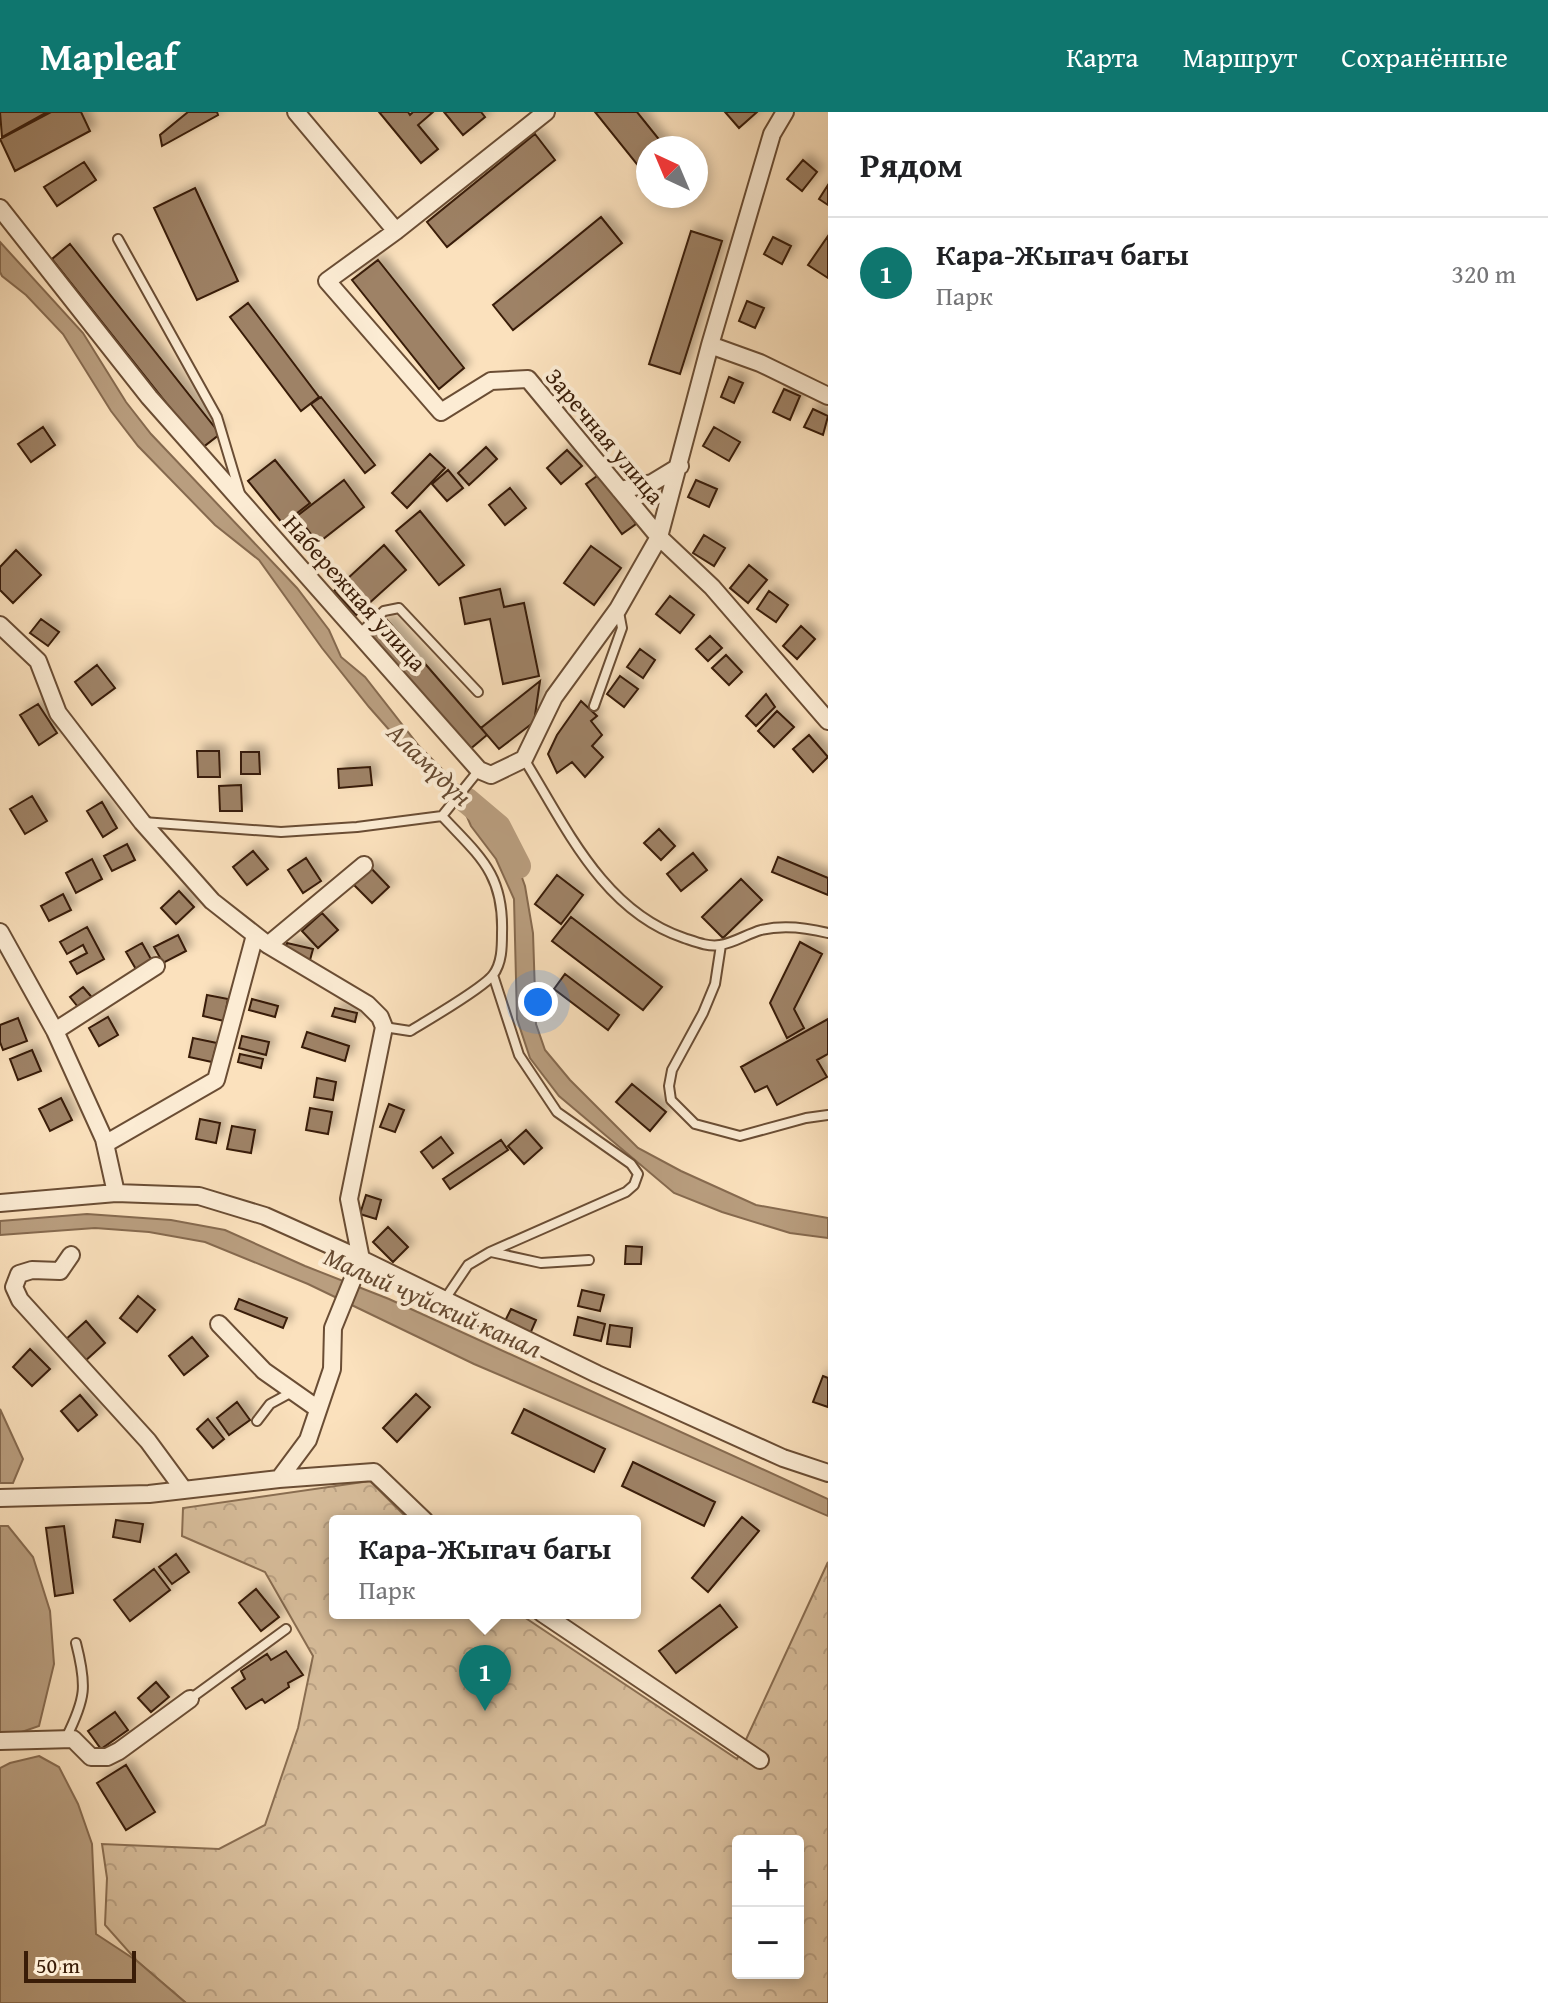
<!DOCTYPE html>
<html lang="ru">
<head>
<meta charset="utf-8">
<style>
  body { margin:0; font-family:"Gentium Book Plus",serif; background:#f2f2f2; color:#202124 }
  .controls { position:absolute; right:24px; bottom:24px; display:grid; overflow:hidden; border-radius:8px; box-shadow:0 4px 12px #0003 }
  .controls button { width:72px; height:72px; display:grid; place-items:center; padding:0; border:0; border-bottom:2px solid #e0e0e0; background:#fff; color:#202124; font:40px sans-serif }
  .compass { position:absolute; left:636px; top:24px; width:72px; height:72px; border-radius:50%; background:#fff; box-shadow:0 4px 12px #0003; rotate:316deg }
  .scale { position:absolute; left:24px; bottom:20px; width:112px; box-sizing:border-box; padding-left:8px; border:4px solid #391c07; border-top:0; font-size:22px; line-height:28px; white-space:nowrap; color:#391c07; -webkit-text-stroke:6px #fcecd4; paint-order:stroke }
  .you { position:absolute; left:538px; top:890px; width:28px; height:28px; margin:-20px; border:6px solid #fff; border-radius:50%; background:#1a73e8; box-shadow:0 0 0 12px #1a73e833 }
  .badge { display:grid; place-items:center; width:52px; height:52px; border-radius:50%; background:#0f766e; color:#fff; font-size:26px; font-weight:700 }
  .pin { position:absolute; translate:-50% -66px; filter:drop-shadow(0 2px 4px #0008) }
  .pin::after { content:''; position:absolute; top:42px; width:28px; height:24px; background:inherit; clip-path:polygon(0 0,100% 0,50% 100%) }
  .popup { position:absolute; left:329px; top:1403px; width:312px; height:104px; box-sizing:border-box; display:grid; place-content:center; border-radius:8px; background:#fff; filter:drop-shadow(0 2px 6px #0005); font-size:26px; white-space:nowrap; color:#757577 }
  .popup b { font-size:30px; color:#202124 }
  .popup::after { content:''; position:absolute; left:50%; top:100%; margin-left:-16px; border:16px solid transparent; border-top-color:#fff }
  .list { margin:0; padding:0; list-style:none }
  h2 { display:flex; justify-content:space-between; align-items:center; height:104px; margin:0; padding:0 32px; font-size:34px }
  h2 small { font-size:26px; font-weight:400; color:#757577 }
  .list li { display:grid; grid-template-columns:52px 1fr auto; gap:24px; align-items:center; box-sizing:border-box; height:112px; padding:0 32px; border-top:2px solid #e0e0e0 }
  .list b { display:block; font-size:30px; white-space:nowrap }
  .list p { margin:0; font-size:26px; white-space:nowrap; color:#757577 }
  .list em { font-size:26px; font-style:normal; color:#757577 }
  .map { position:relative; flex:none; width:828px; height:1891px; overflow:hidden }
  header { display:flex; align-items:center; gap:48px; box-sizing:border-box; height:112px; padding:0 40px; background:#0f766e; color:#fff }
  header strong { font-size:38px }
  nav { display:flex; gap:44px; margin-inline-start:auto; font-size:28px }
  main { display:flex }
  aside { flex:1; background:#fff }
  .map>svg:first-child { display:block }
  .forest { fill:url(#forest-crowns); stroke:#8a6e52; stroke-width:2; fill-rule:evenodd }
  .water { fill:#b99e7f; stroke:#866a4f; stroke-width:2 }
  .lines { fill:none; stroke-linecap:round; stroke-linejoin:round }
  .river { stroke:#b99e7f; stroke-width:26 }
  .building { fill:#9e8266; stroke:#391c07; stroke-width:2; filter:url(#shadow) }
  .lane-casing { stroke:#6a4d34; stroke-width:12 }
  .street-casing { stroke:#6a4d34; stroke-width:20 }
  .lane { stroke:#fcecd4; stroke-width:8 }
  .street { stroke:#fcecd4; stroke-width:16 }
  .labels { text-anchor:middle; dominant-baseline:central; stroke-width:8; stroke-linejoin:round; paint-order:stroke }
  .street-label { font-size:24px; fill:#391c07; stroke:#fcecd4 }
  .water-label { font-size:26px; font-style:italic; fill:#664a31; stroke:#fcecd4 }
</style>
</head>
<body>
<header>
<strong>Mapleaf</strong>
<nav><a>Карта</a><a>Маршрут</a><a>Сохранённые</a></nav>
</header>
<main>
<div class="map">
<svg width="828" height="1891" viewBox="0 0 828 1891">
  <defs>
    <pattern id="forest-crowns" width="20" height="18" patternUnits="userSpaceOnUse" patternTransform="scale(2)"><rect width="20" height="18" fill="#dac09e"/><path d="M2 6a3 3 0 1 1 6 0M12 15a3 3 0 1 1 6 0" fill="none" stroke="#bca487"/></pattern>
    <filter id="shadow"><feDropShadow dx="6" dy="-6" stdDeviation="4" flood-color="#0004"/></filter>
  </defs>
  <rect width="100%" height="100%" fill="#fbe1bd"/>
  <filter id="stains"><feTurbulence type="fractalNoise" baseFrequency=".0025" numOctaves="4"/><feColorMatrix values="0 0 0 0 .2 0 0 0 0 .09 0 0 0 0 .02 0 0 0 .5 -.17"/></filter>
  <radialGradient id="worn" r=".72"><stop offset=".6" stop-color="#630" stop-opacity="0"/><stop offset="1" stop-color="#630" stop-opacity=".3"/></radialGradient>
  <path class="forest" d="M370 1369 410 1409H335V1501H518L737 1647 828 1450V1891H186L137 1849 105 1813 107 1766 102 1732 219 1737 265 1713 298 1616 313 1544 265 1460 182 1424 183 1396ZM738 1729H798V1861H738Z"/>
  <path class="water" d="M0 130 83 221 126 290 151 322 297 476 329 518 341 545 365 565 419 634 475 690 510 732 525 774 533 821 536 912 545 938 570 968 638 1036 681 1059 756 1093 828 1106V1126L790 1121 722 1100 674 1081 559 984 530 946 517 907 514 787 496 747 471 714 461 691 429 663 369 595 322 536 259 448 215 413 138 334 111 299 63 222 26 183 2 164 0 160Z
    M87 1102 171 1108 225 1118 305 1154 389 1187 828 1387V1404L474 1252 308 1172 205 1130 149 1120 95 1116 0 1123V1109Z
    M0 1297 23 1347 13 1371H0Z
    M0 1414H8L33 1445 50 1499 54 1552 39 1614 13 1623H0Z
    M39 1644 59 1655 78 1692 92 1732 96 1822 137 1849 186 1891H0V1656L10 1651Z"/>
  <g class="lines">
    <path class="river" d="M466 688 498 715 518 754"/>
  </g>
  <path class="building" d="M0 0H47L2 25Z
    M51 0H81L90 19 15 59 0 27Z
    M188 0H217L218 3 162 34 160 23Z
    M379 0H408L410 3 413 0H433L418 13 438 37 421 51Z
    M444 0H481L485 5 463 23Z
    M595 0H637L666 36H648V66Z
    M725 0H757L739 16Z
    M535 22 555 48 447 135 427 110Z
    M803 48 817 60 802 79 787 67Z
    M84 50 96 68 57 94 44 75Z
    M828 73V93L819 87Z
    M195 76 238 169 197 188 154 96Z
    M662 84H681L670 93Z
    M601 105 622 131 513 218 493 193Z
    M691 119 722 129 680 262 649 252Z
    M828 124V166L808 153Z
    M773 125 791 134 782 152 764 142Z
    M70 132 220 322 202 336 52 147Z
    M378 148 464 256 439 277 352 168Z
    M747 189 764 196 755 216 739 209Z
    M248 191 319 285 301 299 230 205Z
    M729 265 743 271 734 291 721 285Z
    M784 277 800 284 790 308 773 300Z
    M321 285 375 353 365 361 311 292Z
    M813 297 828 304 823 323 804 315Z
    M43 315 55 333 31 350 18 332Z
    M714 315 740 330 729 349 703 334Z
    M486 335 497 347 469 373 458 361Z
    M567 338 582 354 561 372 547 356Z
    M430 342 445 356 407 396 392 381Z
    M275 348 310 391 283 412 248 369Z
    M448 358 463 376 447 389 432 372Z
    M600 362 636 412 622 422 586 372Z
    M344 368 364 395 318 431 297 404Z
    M696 368 717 377 709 395 688 385Z
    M510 376 526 396 505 413 489 393Z
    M420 399 464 453 439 473 396 419Z
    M704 423 725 436 714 454 693 441Z
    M384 433 406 458 356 503 334 479Z
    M591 434 621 456 594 493 564 471Z
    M16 438 41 463 13 491 0 478V455Z
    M749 453 767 468 748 491 730 476Z
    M500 477 504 495 524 491 539 564 503 572 490 507 465 512 460 486Z
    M769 479 788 493 776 510 757 497Z
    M670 484 694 503 680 521 656 502Z
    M41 507 59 520 48 534 30 521Z
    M387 508 487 623 469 638 370 523Z
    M801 514 815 527 797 547 783 534Z
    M710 524 722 536 708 549 696 537Z
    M640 537 655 548 643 566 627 555Z
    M726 543 742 560 729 573 712 556Z
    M97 553 115 576 92 593 75 570Z
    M620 564 638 577 624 595 607 582Z
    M540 569 534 610 499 637 481 616Z
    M766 582 775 595 756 614 746 604Z
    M581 589 597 604 591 609 602 623 592 634 603 645 585 665 572 650 557 661 548 642 557 623Z
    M38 592 57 621 39 633 20 603Z
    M777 599 794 615 774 635 758 619Z
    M809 623 828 645 813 660 793 637Z
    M197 639H219L220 665H198Z
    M241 640H259L260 662H241Z
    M370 655 372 673 339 676 338 657Z
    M241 673 242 699H220L219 674Z
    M32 684 47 709 25 722 10 697Z
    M102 690 117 716 103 725 87 699Z
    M659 717 675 734 661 748 644 731Z
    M127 732 135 748 112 759 104 744Z
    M253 739 268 757 247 773 233 755Z
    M693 741 707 758 681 779 667 762Z
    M778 745 828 766V783L772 760Z
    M306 746 321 769 303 781 288 758Z
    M92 747 102 767 76 781 66 761Z
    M369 754 389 775 372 791 352 771Z
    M557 763 583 783 561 812 535 792Z
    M741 767 762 788 723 826 702 805Z
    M179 779 194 795 176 812 161 796Z
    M63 782 71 798 49 809 41 794Z
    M322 801 338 818 318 836 302 819Z
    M571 805 662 875 643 898 552 829Z
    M87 815 104 847 77 862 70 850 87 841 83 833 67 842 60 830Z
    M178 823 186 839 163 851 154 835Z
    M800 830 822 842 794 897 804 916 787 926 770 891Z
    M142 831 152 849 137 859 126 840Z
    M287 831 313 837 310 848 284 842Z
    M565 862 619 903 608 918 554 877Z
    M83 875 95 889 82 900 70 885Z
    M207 883 228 887 224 909 203 904Z
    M252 887 278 894 275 905 249 898Z
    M335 896 357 901 355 910 332 904Z
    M108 905 118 923 99 934 89 916Z
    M18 906 27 929 3 938 0 930V913Z
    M828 907V942L817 948 827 965 777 993 767 974 755 980 741 955Z
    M307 920 349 934 345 949 302 935Z
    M242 924 269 930 266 943 239 936Z
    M193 926 217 931 212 950 189 945Z
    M32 938 41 959 18 968 10 947Z
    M240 942 263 947 261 956 238 950Z
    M317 966 336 970 333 988 314 985Z
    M632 972 666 1000 650 1019 616 990Z
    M61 986 72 1008 50 1019 39 997Z
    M389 992 404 998 395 1020 380 1015Z
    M310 996 332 1000 328 1022 306 1018Z
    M200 1007 220 1011 216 1031 196 1027Z
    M232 1014 255 1018 251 1041 227 1037Z
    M526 1018 542 1036 524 1052 508 1034Z
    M441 1025 453 1041 433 1056 421 1040Z
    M501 1028 508 1038 450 1077 443 1067Z
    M366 1083 381 1088 376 1107 360 1102Z
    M388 1115 408 1135 393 1150 373 1130Z
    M626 1134 642 1135 641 1152H625Z
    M582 1178 604 1183 600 1199 578 1194Z
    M138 1184 155 1198 137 1220 120 1206Z
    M239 1187 287 1206 283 1216 235 1197Z
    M511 1197 536 1208 530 1222 504 1211Z
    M578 1205 605 1212 601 1229 574 1223Z
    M86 1209 105 1231 84 1250 64 1229Z
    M610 1213 632 1216 630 1235 607 1232Z
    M192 1225 208 1244 184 1263 169 1244Z
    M30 1237 50 1257 32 1274 13 1255Z
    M823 1264 828 1266V1295L813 1290Z
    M416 1282 430 1295 397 1330 383 1316Z
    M80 1283 97 1303 78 1319 61 1299Z
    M237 1290 250 1308 229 1323 217 1306Z
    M524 1297 605 1337 594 1360 512 1321Z
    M208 1307 224 1327 213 1336 197 1317Z
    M633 1350 715 1390 704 1414 622 1374Z
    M742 1405 759 1419 708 1480 692 1466Z
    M116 1408 143 1412 140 1430 113 1425Z
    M64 1414 73 1481 55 1484 46 1416Z
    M176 1442 189 1460 172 1472 159 1455Z
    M154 1457 170 1478 130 1509 114 1488Z
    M256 1477 279 1505 261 1519 239 1491Z
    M720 1493 737 1515 676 1561 659 1539Z
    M286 1539 303 1563 288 1571 289 1575 265 1591 262 1587 246 1597 232 1576 245 1567 241 1559 267 1542 271 1548Z
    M156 1570 169 1585 151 1600 138 1586Z
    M115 1600 128 1618 101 1637 88 1619Z
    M126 1653 155 1700 126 1718 97 1671Z"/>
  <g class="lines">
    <defs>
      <path id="lane" d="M118 127 217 305 241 385
        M359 522 384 499 399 496 478 580
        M594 594 622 516 619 500
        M524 647C566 715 603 799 684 826 696 830 708 835 720 833 734 831 747 822 761 818 782 813 808 816 828 821
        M143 710 281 720 357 715 442 704 479 658
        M721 833 715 872 703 901 672 958 669 974 671 988 695 1012 740 1024 806 1006 828 1003
        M384 915 410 919C428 908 482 877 493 863 502 851 502 835 502 821 504 761 479 744 442 704
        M491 1140 541 1151 589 1148
        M445 1187 468 1153 490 1140 626 1080 634 1073 638 1062 631 1052 557 1000 519 943 493 863
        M257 1309 270 1292 292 1280
        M190 1587 286 1517
        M66 1626C86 1586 87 1574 76 1531"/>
      <path id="street" d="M296 0 396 119
        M546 0 396 119 327 169 441 300 491 269 528 267 659 425 712 475 828 609
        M0 96 149 285 479 658 491 663 524 647 554 585 618 497 659 425 710 233 772 22 785 0
        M710 233 760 251 828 284
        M620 378 652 371 680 354
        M0 513 38 549 58 601 142 710 212 789 268 833 367 892 380 905 384 915 349 1087 361 1147 333 1216 332 1257 308 1328 279 1367
        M0 820 55 919 104 1027 116 1081
        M268 833 364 753
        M55 919 156 854
        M105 1032 216 968 255 823
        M0 1091 116 1081 199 1084 265 1104 361 1147 597 1262 783 1346 828 1361
        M71 1143 60 1159 32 1158 19 1162 14 1175 20 1188 148 1329 184 1378
        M219 1212 264 1259 318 1297
        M0 1386 149 1382 279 1367 374 1360 425 1409
        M542 1501 760 1648
        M0 1629 73 1627 91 1645H107L119 1639 190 1587"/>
    </defs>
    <use href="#lane" class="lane-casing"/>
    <use href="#street" class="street-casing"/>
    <use href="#lane" class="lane"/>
    <use href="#street" class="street"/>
  </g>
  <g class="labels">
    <g class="street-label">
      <text transform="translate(605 324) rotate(50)">Заречная улица</text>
      <text transform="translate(355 481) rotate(48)">Набережная улица</text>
    </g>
    <g class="water-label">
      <text transform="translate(430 652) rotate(44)">Аламүдүн</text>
      <text transform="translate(433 1190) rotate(24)">Малый чуйский канал</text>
    </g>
  </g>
  <rect width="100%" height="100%" filter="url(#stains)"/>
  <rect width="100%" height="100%" fill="url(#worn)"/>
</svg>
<div class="controls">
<button>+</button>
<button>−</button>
</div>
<svg class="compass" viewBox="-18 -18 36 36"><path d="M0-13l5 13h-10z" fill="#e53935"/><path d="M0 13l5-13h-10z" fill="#757577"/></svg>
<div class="scale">50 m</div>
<div class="you"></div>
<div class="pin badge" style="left:485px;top:1599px">1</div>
<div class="popup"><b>Кара-Жыгач багы</b>Парк</div>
</div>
<aside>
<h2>Рядом<small></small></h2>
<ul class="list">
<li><span class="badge">1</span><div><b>Кара-Жыгач багы</b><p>Парк</p></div><em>320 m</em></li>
</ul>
</aside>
</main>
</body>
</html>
